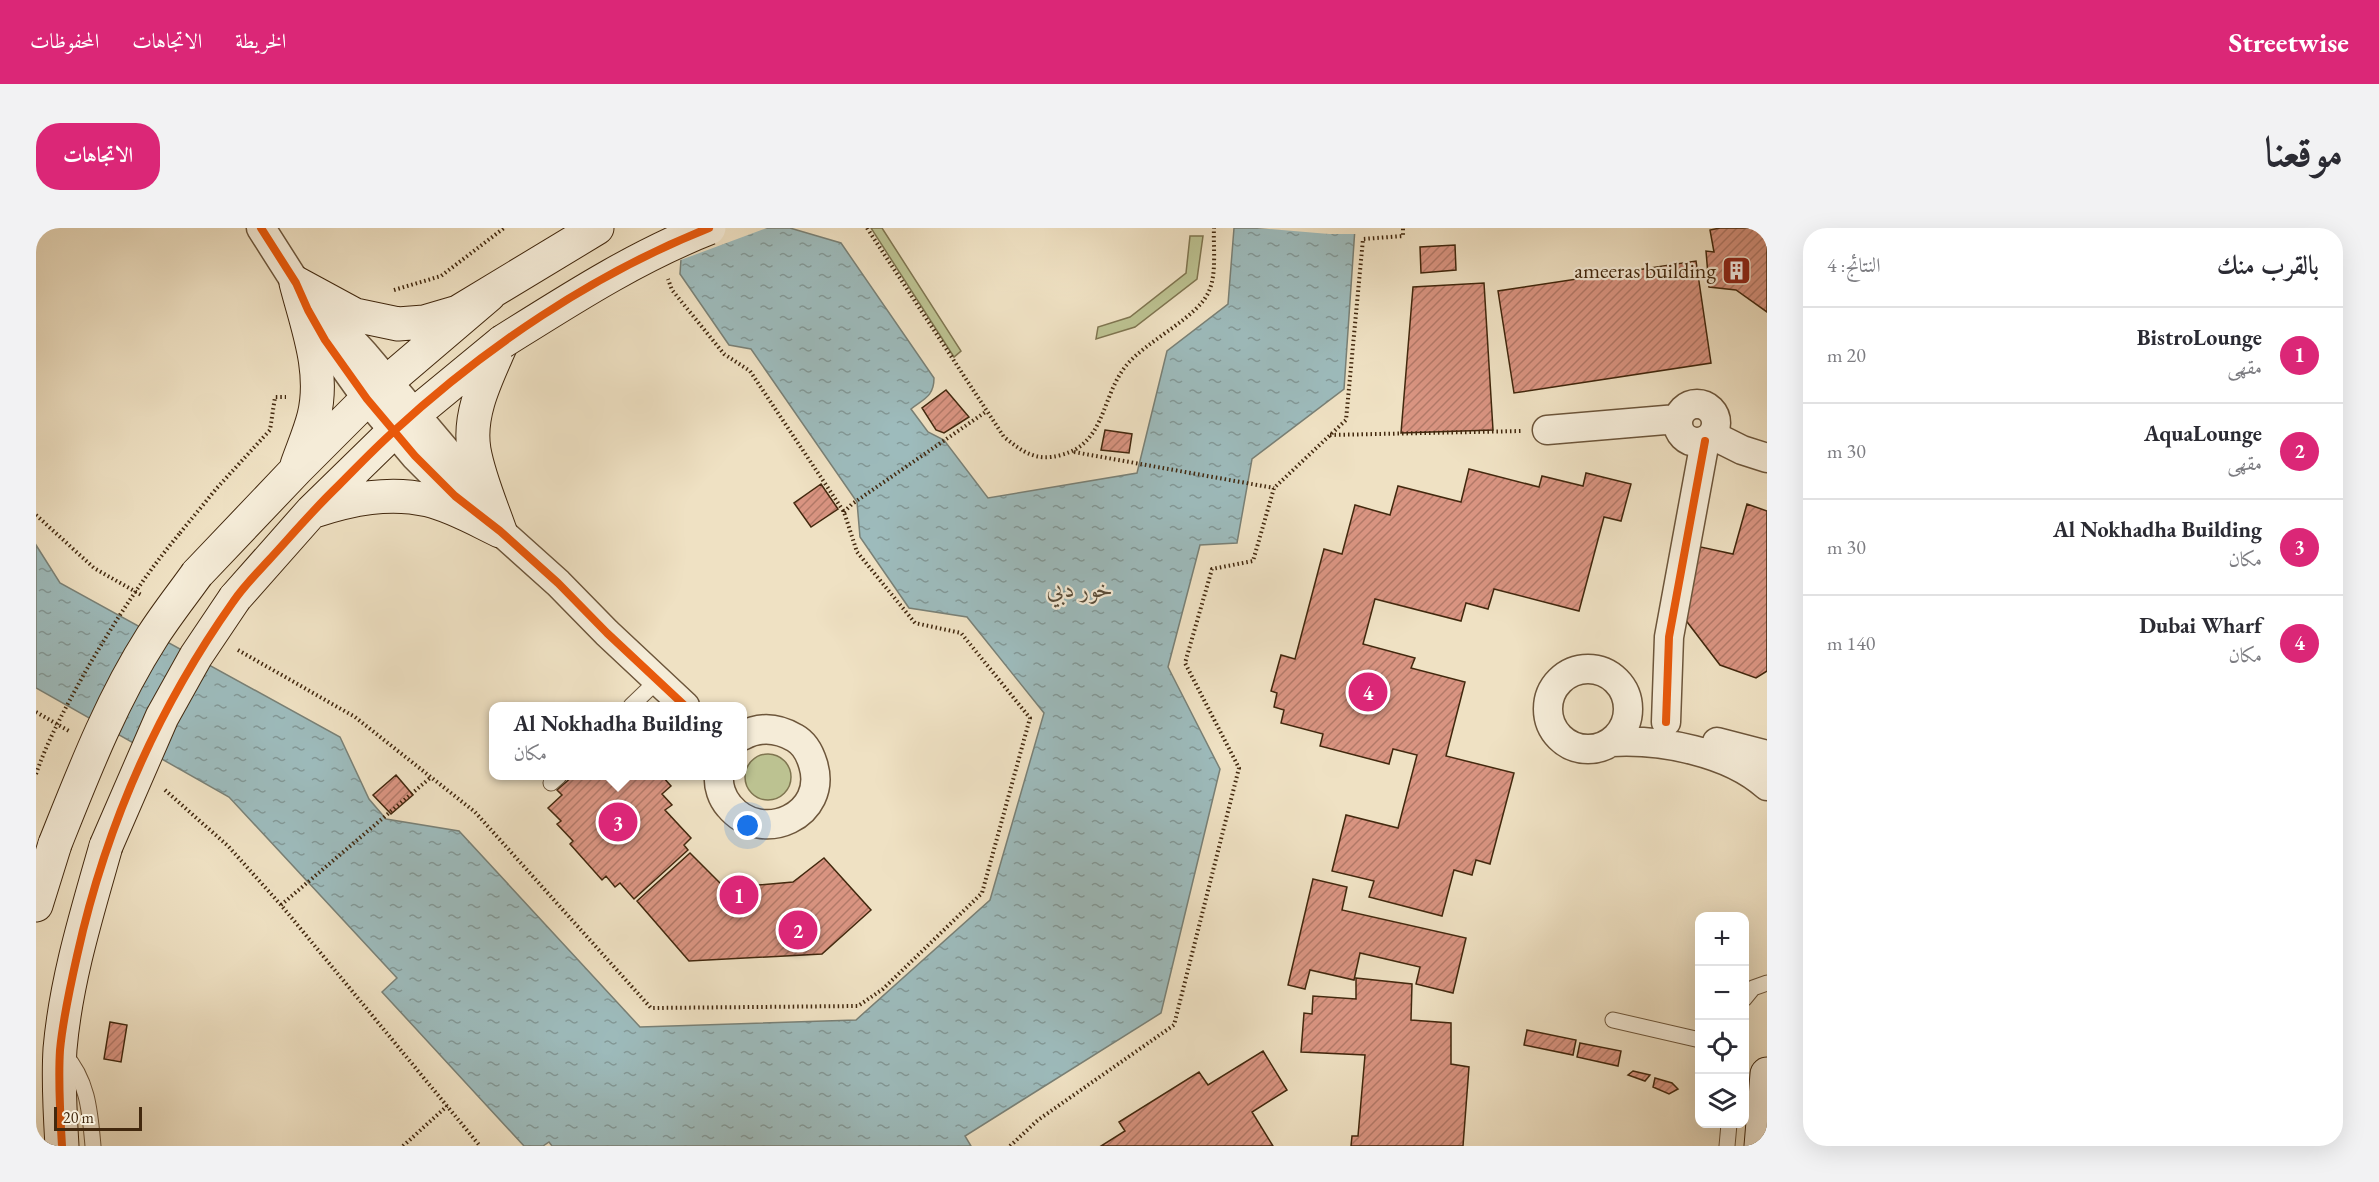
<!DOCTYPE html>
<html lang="ar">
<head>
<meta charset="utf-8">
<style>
  body { margin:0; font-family:"EB Garamond",Amiri,serif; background:#f2f2f3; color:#2b2b33; direction:rtl }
  .controls { position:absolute; right:18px; bottom:18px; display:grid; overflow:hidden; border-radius:12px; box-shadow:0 6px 24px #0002 }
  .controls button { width:54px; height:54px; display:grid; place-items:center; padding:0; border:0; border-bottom:2px solid #e1e1e2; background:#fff; color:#2b2b33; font:30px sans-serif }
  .scale { position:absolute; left:18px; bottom:15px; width:88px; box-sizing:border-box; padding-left:6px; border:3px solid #42280e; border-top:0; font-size:16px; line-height:21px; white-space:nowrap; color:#42280e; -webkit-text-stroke:4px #f5ecd8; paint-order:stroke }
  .you { position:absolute; left:712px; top:598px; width:21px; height:21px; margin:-15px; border:4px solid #fff; border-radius:50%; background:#1a73e8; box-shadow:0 0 0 9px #1a73e833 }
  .badge { display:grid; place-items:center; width:39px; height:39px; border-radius:50%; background:#db2777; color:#fff; font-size:20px; font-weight:700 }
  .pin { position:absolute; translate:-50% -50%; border:3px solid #fff; box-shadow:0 2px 6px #0006 }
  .popup { position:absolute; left:453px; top:474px; width:258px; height:78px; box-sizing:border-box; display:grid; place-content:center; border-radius:12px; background:#fff; filter:drop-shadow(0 2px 4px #0005); font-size:20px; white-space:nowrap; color:#7c7c81 }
  .popup b { font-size:22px; color:#2b2b33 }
  .popup::after { content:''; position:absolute; left:50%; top:100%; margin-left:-12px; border:12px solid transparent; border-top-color:#fff }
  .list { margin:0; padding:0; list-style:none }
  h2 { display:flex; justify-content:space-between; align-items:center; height:78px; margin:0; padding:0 24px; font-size:26px }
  h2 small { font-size:20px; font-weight:400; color:#7c7c81 }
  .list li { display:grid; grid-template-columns:39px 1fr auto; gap:18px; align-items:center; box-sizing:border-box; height:96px; padding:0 24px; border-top:2px solid #e1e1e2 }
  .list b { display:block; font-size:22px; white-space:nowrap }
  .list p { margin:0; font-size:20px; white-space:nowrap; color:#7c7c81 }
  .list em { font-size:20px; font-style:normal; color:#7c7c81 }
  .icon { flex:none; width:33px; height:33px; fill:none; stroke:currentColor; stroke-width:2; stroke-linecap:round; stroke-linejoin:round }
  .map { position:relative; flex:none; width:1731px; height:918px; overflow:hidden; direction:ltr; border-radius:24px }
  header { display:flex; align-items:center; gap:36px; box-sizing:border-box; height:84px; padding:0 30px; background:#db2777; color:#fff }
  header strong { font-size:28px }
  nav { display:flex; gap:33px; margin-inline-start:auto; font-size:21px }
  .intro { display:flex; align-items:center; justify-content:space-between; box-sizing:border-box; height:144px; padding:0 36px }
  h1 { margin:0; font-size:42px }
  .button { padding:15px 27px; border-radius:24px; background:#db2777; color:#fff; font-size:21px; font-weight:700 }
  main { display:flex; gap:36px; padding:0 36px }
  aside { flex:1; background:#fff; border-radius:24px; box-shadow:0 6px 24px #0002 }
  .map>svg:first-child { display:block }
  .garden { fill:#bcc291; stroke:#7f7550; stroke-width:1.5 }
  .water { fill:url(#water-ripples); stroke:#798076; stroke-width:1.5 }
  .pier { fill:#efe1c3 }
  .building { fill:url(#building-hatch); stroke:#42280e; stroke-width:1.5 }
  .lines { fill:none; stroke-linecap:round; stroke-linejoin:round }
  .lane-casing { stroke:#6d563b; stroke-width:17 }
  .street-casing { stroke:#6d563b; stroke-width:31 }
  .secondary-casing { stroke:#42280e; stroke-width:35 }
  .path { stroke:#42280e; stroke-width:4; stroke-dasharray:1.5 3; stroke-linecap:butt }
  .lane { stroke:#f5ecd8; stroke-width:15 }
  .street { stroke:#f5ecd8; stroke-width:28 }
  .secondary { stroke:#f5ecd8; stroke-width:33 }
  .secondary-bridge-casing { stroke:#42280e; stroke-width:35; stroke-linecap:butt }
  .path-bridge { stroke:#42280e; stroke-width:4; stroke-dasharray:1.5 3; stroke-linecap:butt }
  .secondary-bridge { stroke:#f5ecd8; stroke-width:33 }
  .cycleway-casing { stroke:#f5ecd8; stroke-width:11 }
  .cycleway { stroke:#e8590c; stroke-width:8 }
  .labels { text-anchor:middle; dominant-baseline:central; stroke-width:4.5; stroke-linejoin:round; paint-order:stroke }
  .poi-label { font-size:22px; fill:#42280e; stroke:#f5ecd8; text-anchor:end }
  .water-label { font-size:24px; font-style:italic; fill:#594d3a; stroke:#f5ecd8 }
</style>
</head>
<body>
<header>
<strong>Streetwise</strong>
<nav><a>الخريطة</a><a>الاتجاهات</a><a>المحفوظات</a></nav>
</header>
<div class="intro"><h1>موقعنا</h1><a class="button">الاتجاهات</a></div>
<main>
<aside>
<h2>بالقرب منك<small>النتائج: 4</small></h2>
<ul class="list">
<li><span class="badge">1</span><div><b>BistroLounge</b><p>مقهى</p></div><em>20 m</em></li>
<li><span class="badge">2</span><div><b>AquaLounge</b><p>مقهى</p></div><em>30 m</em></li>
<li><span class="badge">3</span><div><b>Al Nokhadha Building</b><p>مكان</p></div><em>30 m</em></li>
<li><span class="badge">4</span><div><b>Dubai Wharf</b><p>مكان</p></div><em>140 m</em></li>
</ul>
</aside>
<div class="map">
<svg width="1731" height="918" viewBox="0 0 1731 918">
  <defs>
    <pattern id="water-ripples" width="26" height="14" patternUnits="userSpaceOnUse" patternTransform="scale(1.5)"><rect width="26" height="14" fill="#9dbbbc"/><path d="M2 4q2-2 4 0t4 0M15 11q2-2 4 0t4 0" fill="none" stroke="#829897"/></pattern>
    <pattern id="building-hatch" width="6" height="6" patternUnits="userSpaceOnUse" patternTransform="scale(1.5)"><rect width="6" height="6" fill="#d99481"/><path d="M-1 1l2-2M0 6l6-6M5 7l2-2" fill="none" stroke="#b27968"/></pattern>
  </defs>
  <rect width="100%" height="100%" fill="#efe1c3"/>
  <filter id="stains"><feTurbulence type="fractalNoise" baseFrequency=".00333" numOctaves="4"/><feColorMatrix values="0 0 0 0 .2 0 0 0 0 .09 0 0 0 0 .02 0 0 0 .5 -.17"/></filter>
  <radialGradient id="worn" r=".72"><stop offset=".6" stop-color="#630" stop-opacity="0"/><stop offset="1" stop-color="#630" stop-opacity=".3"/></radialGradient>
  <path class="garden" d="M835 0H846L925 123 918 129Z
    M1154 8H1167L1161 51 1099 99 1060 111 1062 99 1094 89 1150 45Z
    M709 549a23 23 0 1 1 46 0a23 23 0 1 1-46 0Z"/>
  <path class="water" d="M634 0H754L805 15 898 150C898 169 887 171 875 181L892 204 908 212 952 270 1101 245 1131 123 1192 76 1198 0H1319L1308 161 1216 231 1201 315 1164 317 1132 439 1184 541 1125 785 929 908 935 918H516L513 914 507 918H488L346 764 361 750 193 569 0 460V317L24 355 304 509 333 571 350 591 423 603 604 799 820 792 954 672 1008 485 931 389 873 380 824 309 821 274 715 121 693 117 644 46 645 31Z"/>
  <path class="pier" d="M631 0H731L642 33Z
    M1221 0H1322V6H1293Z"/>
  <path class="building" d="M1684 0H1731V84L1700 62 1673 59 1670 23 1678 24 1674 2Z
    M1419 17 1420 42 1385 45 1384 19Z
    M1660 33 1675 135 1478 165 1462 63Z
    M1448 55 1457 202 1365 205 1377 59Z
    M910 162 933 189 908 205 900 202 886 180Z
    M1069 202 1096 206 1093 225 1065 222Z
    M1433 241 1503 259 1506 248 1547 258 1550 245 1595 256 1585 293 1568 289 1543 383 1458 361 1452 381 1430 375 1425 393 1339 371 1327 416 1379 430 1375 440 1429 454 1410 528 1478 545 1454 636 1440 632 1436 647 1418 642 1406 688 1333 669 1338 653 1296 643 1310 587 1362 600 1381 527 1357 521 1353 536 1284 518 1287 506 1245 495 1248 482 1238 479 1241 465 1235 463 1245 427 1259 431 1288 321 1306 326 1319 277 1354 287 1362 258 1425 274Z
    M785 256 802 281 775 299 758 275Z
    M1711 276 1731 283V443L1720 450 1684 437 1642 382 1665 319 1697 326Z
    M360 547 377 567 355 586 337 567Z
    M537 548H626L635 558 626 566 636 577 629 582 655 610 648 617 652 622 598 671 584 655 579 659 570 648 566 652 534 616 537 613 521 596 525 593 512 580 526 567 521 562Z
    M654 625 689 660 757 654 788 630 835 682 786 726 653 733 601 673Z
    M1277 651 1311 659 1306 682 1430 710 1417 765 1380 756 1384 739 1324 725 1318 752 1274 742 1269 761 1252 757Z
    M1320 750 1376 756 1375 792 1415 795V836L1433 839 1427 918H1315L1316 908H1322L1329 827 1265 824 1268 785 1276 786 1277 768 1320 771Z
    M74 794 91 797 85 834 68 831Z
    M1491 802 1540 812 1537 827 1488 817Z
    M1544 815 1585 823 1582 838 1541 829Z
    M1227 823 1251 862 1216 884 1237 918H1065L1089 903 1083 894 1163 844 1172 857Z
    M1597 843 1614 847 1609 853 1592 847Z
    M1619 850 1636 855 1642 861 1633 866 1617 859Z"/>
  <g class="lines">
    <defs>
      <path id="lane" d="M595 478 621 453
        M515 555 523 548
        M1708 771 1717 760 1731 755
        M1577 792 1664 812
        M28 826C52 852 54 884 57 918
        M1691 918 1693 896"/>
      <path id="street" d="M225 0 260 55 272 82 289 112 331 171 379 228 419 268 464 303 522 355 571 405 649 478
        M277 70 329 127 416 230 447 274
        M1642 195a19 19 0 1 1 38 0a19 19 0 1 1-38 0Z
        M1511 202 1641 191
        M1676 207 1706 222 1731 230
        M1512 481a40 40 0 1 1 80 0a40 40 0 1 1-80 0Z
        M1630 494 1633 409 1669 213
        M1575 514C1625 511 1693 524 1731 558
        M1681 514 1731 527
        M683 548C682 558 686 570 693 578 726 618 793 587 777 536 774 526 768 515 759 510 742 500 724 498 706 508"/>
      <path id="secondary" d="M260 55 319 87 362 96 388 94 422 84 561 0
        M260 55C271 98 289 143 278 188 274 204 267 220 261 237
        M464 119C450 151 432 186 438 222 443 250 455 277 464 303
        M278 283C315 271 353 263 392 272 417 278 441 292 464 303
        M161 346 260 242 331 171 453 67
        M199 370 276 283 358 203 466 114
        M0 677 19 616
        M26 918C24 886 22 853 24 821 30 752 51 685 70 618
        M1725 918 1731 846"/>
    </defs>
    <use href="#lane" class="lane-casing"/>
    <use href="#street" class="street-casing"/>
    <use href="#secondary" class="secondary-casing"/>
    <path class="path" d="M831 0 968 209C987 224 1000 234 1025 227 1069 216 1065 170 1089 139 1109 113 1162 90 1173 63 1181 45 1177 19 1178 0
      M358 62 405 48 468 0
      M1294 207 1485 203
      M1038 224 1238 260
      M808 284 816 276 951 183
      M0 287 58 340 107 368
      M144 305 180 261 234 202 239 169H250
      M202 422 319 489 439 584 615 780 822 778 847 761 946 665 994 490 925 405 879 395 821 324 808 284 714 143 688 126 636 62 632 51
      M0 484 33 503
      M129 562 192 618 245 677 444 918
      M245 677 394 550
      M367 918 411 878
      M974 918 1002 892 1138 797 1203 540 1149 435 1176 341 1217 333 1238 260 1310 192 1327 11 1367 8V0"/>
    <use href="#lane" class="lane"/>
    <use href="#street" class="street"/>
    <use href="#secondary" class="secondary"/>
    <defs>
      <path id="secondary-bridge" d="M466 114C533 72 599 29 673 0
        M19 616C47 546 75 473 116 409 130 387 146 367 161 346
        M70 618 126 489 160 428 199 370"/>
    </defs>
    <use href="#secondary-bridge" class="secondary-bridge-casing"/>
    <path class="path-bridge" d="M0 546C12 511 30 479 48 446 77 396 107 349 144 305"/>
    <use href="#secondary-bridge" class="secondary-bridge"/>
    <defs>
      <path id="cycleway" d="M225 0 260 55 272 82 289 112 331 171 379 228 419 268 464 303 522 355 571 405 649 478
        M1630 494 1633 409 1669 213
        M26 918C24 886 22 854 24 822 27 790 34 759 41 728 69 601 122 480 197 374 207 359 220 346 232 333 255 308 277 282 302 258 320 240 338 221 357 204 448 120 557 46 673 0"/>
    </defs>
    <use href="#cycleway" class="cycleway-casing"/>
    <use href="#cycleway" class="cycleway"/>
  </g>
  <defs>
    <symbol id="building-square" viewBox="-11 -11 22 22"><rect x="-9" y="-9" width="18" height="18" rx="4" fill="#8f2418" stroke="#f5ecd8"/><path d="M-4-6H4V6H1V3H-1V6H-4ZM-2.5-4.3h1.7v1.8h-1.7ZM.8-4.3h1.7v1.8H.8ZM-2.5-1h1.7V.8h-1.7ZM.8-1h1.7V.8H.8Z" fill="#fff"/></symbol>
  </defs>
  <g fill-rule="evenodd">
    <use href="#building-square" x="1684" y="26" width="33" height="33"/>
  </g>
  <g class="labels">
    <g class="poi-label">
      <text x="1680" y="42">ameeras building</text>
    </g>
    <g class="water-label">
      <text x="1044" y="360">خور دبي</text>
    </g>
  </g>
  <rect width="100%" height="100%" filter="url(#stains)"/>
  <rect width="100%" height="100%" fill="url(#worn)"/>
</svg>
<div class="controls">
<button>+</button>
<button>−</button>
<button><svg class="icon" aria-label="locate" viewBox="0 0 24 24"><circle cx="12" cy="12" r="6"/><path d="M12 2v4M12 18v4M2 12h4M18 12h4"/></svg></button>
<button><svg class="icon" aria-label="layers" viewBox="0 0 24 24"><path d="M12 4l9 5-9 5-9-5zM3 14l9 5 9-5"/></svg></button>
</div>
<div class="scale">20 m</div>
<div class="you"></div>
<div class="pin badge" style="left:703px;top:667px">1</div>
<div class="pin badge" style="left:762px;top:702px">2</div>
<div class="pin badge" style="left:582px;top:594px">3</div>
<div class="popup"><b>Al Nokhadha Building</b>مكان</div>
<div class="pin badge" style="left:1332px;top:464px">4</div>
</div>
</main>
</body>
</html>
